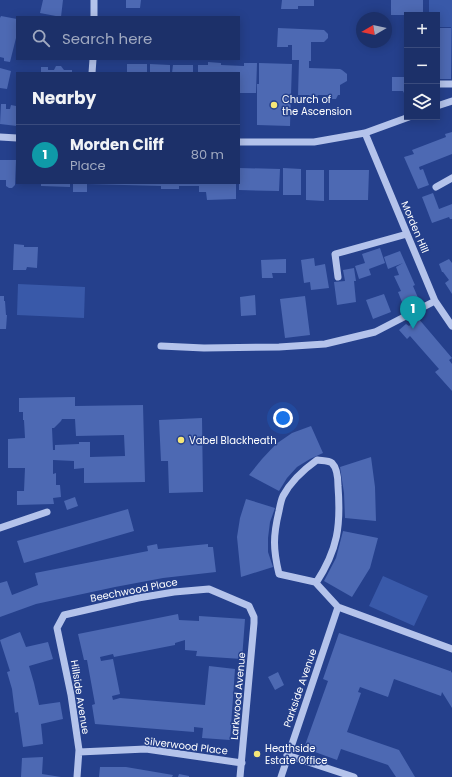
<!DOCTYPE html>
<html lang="en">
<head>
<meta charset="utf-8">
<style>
  body { margin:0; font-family:Poppins,sans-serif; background:#293c71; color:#f1f3f6 }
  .controls { position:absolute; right:12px; top:12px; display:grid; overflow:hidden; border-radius:0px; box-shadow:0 2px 10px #0003 }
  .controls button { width:36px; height:36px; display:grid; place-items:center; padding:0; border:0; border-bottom:1px solid #3a4b7d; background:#1c3069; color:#f1f3f6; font:20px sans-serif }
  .compass { position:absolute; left:356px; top:12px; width:36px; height:36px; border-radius:50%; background:#1c3069; box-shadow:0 2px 10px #0003; rotate:261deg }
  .you { position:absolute; left:283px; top:418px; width:14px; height:14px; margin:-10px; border:3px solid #fff; border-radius:50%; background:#1a73e8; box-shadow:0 0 0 6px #1a73e833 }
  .badge { display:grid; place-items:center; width:26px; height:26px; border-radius:50%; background:#f5e678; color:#fff; font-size:13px; font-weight:700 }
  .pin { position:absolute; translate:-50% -33px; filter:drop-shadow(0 1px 2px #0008) }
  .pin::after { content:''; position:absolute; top:21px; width:14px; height:12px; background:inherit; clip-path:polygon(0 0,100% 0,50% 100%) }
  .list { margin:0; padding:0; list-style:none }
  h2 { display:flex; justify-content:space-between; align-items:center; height:52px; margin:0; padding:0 16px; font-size:17px }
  h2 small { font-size:13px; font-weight:400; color:#a0a9c0 }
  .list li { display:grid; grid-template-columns:26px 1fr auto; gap:12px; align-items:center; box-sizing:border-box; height:60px; padding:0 16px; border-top:1px solid #3a4b7d }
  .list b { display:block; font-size:15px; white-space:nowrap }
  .list p { margin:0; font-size:13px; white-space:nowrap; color:#a0a9c0 }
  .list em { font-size:13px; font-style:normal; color:#a0a9c0 }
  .icon { flex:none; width:22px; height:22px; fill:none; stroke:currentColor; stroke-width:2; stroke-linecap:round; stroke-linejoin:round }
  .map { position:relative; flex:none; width:452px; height:777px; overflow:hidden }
  .search { position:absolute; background:#1c3069; box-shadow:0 2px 10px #0003; left:16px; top:16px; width:224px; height:44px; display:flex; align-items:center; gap:10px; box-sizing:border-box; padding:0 14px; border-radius:0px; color:#a0a9c0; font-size:15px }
  .panel { position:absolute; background:#1c3069; box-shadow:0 2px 10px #0003; left:16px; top:72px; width:224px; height:112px; border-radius:0px }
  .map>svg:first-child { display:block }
  .green { fill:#3959a9 }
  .building { fill:#4d69b3; fill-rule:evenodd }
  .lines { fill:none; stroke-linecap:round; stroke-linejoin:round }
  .minor { stroke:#b4c3eb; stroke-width:7 }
  .poi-dot { fill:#f5e678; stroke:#25408c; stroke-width:1.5 }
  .labels { text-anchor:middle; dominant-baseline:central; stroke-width:3; stroke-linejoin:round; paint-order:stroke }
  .poi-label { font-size:10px; fill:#fff; stroke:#25408c; text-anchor:start }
  .street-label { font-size:10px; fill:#fff; stroke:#25408c }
</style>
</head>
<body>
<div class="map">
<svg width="452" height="777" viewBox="0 0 452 777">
  <rect width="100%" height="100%" fill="#25408c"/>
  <path class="green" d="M429 0H452V80L451 27H437V15H429Z
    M18 284 85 287 84 318 17 315Z
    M383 576 428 596 414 626 369 606Z"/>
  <path class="building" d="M43 0H63L61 17 40 13Z
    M126 0H141L140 8H126Z
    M282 0H314V6H298V9H281Z
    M391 0H423V15H391Z
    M1 16 17 19V34L10 62 4 61V58L0 57V18Z
    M278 28 324 30 328 34V38L324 42H311V61H309V68L340 69 342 70 347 74V81L340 85V95H338L336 99H331L329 95H318L315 99H311L309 95H298L299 60H292V45H288V47H277Z
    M439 28H451V79H440Z
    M208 62 221 63V65L244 66V63H257L256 93H239V73H198V65H208Z
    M259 63 292 64 290 126 257 125V84H259Z
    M127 64H147V73H127Z
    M150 64 170 65V73H150Z
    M173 65H193V73H172Z
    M56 66H61L64 70H72V73H41V67H48V70H54Z
    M0 68 11 71 7 89 0 88Z
    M392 77H407V93H404L403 91H392Z
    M1 104H6V109H10L11 105 16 106 17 126 0 124Z
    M452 132V154L419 167 420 170 423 169 429 185 418 189 404 157 414 154 412 150 446 137 445 134Z
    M0 160H16L15 185 12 188H9L6 186V180H0Z
    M239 168 280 169 279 191 239 190Z
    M283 168 301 169V195H283Z
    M306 170H324V201L306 200Z
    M329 170H369L368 200H329Z
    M41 183H70V187L41 186Z
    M73 183H236V199L207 200 206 192H199V186H179V189H161V186L87 184V192H73Z
    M433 193 439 209 452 204V219H450L449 217 432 223 422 197Z
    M14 244 24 245V247H38L37 268 27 267 26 270H13Z
    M380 248 385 263 369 269 371 275 359 279 355 266 365 263 362 254Z
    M400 251 415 285 413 286 419 300 404 307 398 292 401 291 394 276 399 275 396 267 403 263 388 269 384 257Z
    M314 258 315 266 325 264 329 288 311 290 310 282 304 283 301 260Z
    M286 259V273H272L273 278H262L261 260Z
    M449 259 452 263V294L445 283 449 280 443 272H442L439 264Z
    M354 268 356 281H354L356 302 337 305 334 282 345 281 343 270Z
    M384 294 391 312 373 319 366 300Z
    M255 295 256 315 241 316 240 297Z
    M0 296H4V301H5L6 315H7L6 329H0Z
    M305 296 310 335 285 338 280 299Z
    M418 318 452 358 449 360 452 364V391L435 372 439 369 410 336 407 339 399 330 406 324 409 326Z
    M75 397V406L143 405 145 482 84 483V468L74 469V461L53 460V474L56 473V485H60L61 497 53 498 54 504 17 505V491H24L25 468H8V439L25 438 24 420H23V412H19V398ZM62 419H75L76 436 124 435 125 456 90 457V442H79V444L55 445V450H53L52 428H54L61 421Z
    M202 418 203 492 169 493 168 461H161L159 420Z
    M311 426 323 453 310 459 297 467 287 478 279 491 249 475 262 459 276 444 292 433Z
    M371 457 375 487 376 521 345 518 344 493 340 467Z
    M75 497 78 506 67 510 64 501Z
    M246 499 275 508 270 522 268 538V552L273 567 241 577 237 537 240 518Z
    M128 509 134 531 24 563 17 541Z
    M343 531 378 538 370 568 352 597 324 581 336 558Z
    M157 544 158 549 208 544V547H213L216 572 163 578 115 587 36 604 0 617V583L7 581 12 595 38 585 35 573 148 551 147 546Z
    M178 614 179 620 199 621V616L245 619 242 659 196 656 197 651 185 650V640L175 643V645L114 657 113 654 100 657 101 661 113 659 120 694 112 696 113 700 120 698 205 705 209 666 235 669 230 740 202 738 203 728 194 727V732L95 724 92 705 95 704 87 660H84L78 634Z
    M20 632 26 647 48 642 53 659 29 666 34 683 39 705 60 702 63 719 41 724 43 744 23 747 18 712 15 713 12 689 7 672 10 671 0 640Z
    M339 633 450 671V670L452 673V708L442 692 441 696 394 679 388 697 360 687 358 692 361 693 347 732 399 750 415 777H396L388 765 341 749 337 760 304 748 328 681 323 679Z
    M278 672 284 685 275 690 268 677Z
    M43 757 42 774 61 777H21L22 758Z
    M100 767H126L173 775 172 777H99Z
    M179 774 189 776V777H178Z"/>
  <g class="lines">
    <path class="minor" d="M94 17V0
      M92 73 93 59
      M437 84H452
      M437 106 452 101
      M365 133 435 301 452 326
      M0 137 17 138
      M239 142H314L365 133 409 117
      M436 187 452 178
      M338 277 335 254 407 234
      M161 346 204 348 279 347 325 344 375 332 435 301
      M0 528 47 512
      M316 583C338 549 341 526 338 486 338 479 337 468 332 463 328 460 321 461 317 460 303 470 291 481 283 496 281 500 280 506 279 511 273 536 273 549 279 574L315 582 316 583 338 607 452 649
      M79 752 146 749 242 763
      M287 755 354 777
      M77 777 79 750 71 695 57 628 64 615 138 598 174 592 209 589 249 606 254 617V623L240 777
      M281 777 338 607"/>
  </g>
  <g class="poi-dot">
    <circle cx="274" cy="105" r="4"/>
    <circle cx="181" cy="440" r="4"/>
    <circle cx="257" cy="754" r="4"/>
  </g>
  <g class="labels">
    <g class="poi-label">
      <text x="282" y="99">Church of<tspan x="282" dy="12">the Ascension</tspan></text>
      <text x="189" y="440">Vabel Blackheath</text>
      <text x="265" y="748">Heathside<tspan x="265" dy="12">Estate Office</tspan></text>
    </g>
    <g class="street-label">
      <text transform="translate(415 227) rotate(67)">Morden Hill</text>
      <text transform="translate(134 590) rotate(-11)">Beechwood Place</text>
      <text transform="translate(300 688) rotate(-71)">Parkside Avenue</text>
      <text transform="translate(238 696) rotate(-85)">Larkwood Avenue</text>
      <text transform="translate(80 697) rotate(81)">Hillside Avenue</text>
      <text transform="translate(186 746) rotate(7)">Silverwood Place</text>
    </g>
  </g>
</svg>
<div class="controls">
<button>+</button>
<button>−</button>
<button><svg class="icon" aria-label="layers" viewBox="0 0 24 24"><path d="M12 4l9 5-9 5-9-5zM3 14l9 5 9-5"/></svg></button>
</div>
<svg class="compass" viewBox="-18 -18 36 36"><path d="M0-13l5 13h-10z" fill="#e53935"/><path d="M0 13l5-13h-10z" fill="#a0a9c0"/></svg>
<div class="you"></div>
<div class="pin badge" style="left:413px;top:329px;background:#0f9aa8">1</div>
<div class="search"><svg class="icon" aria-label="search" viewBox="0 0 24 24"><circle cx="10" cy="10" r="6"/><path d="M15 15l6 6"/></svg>Search here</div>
<section class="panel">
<h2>Nearby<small></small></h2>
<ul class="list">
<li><span class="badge" style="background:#0f9aa8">1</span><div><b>Morden Cliff</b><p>Place</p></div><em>80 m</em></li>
</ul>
</section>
</div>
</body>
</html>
